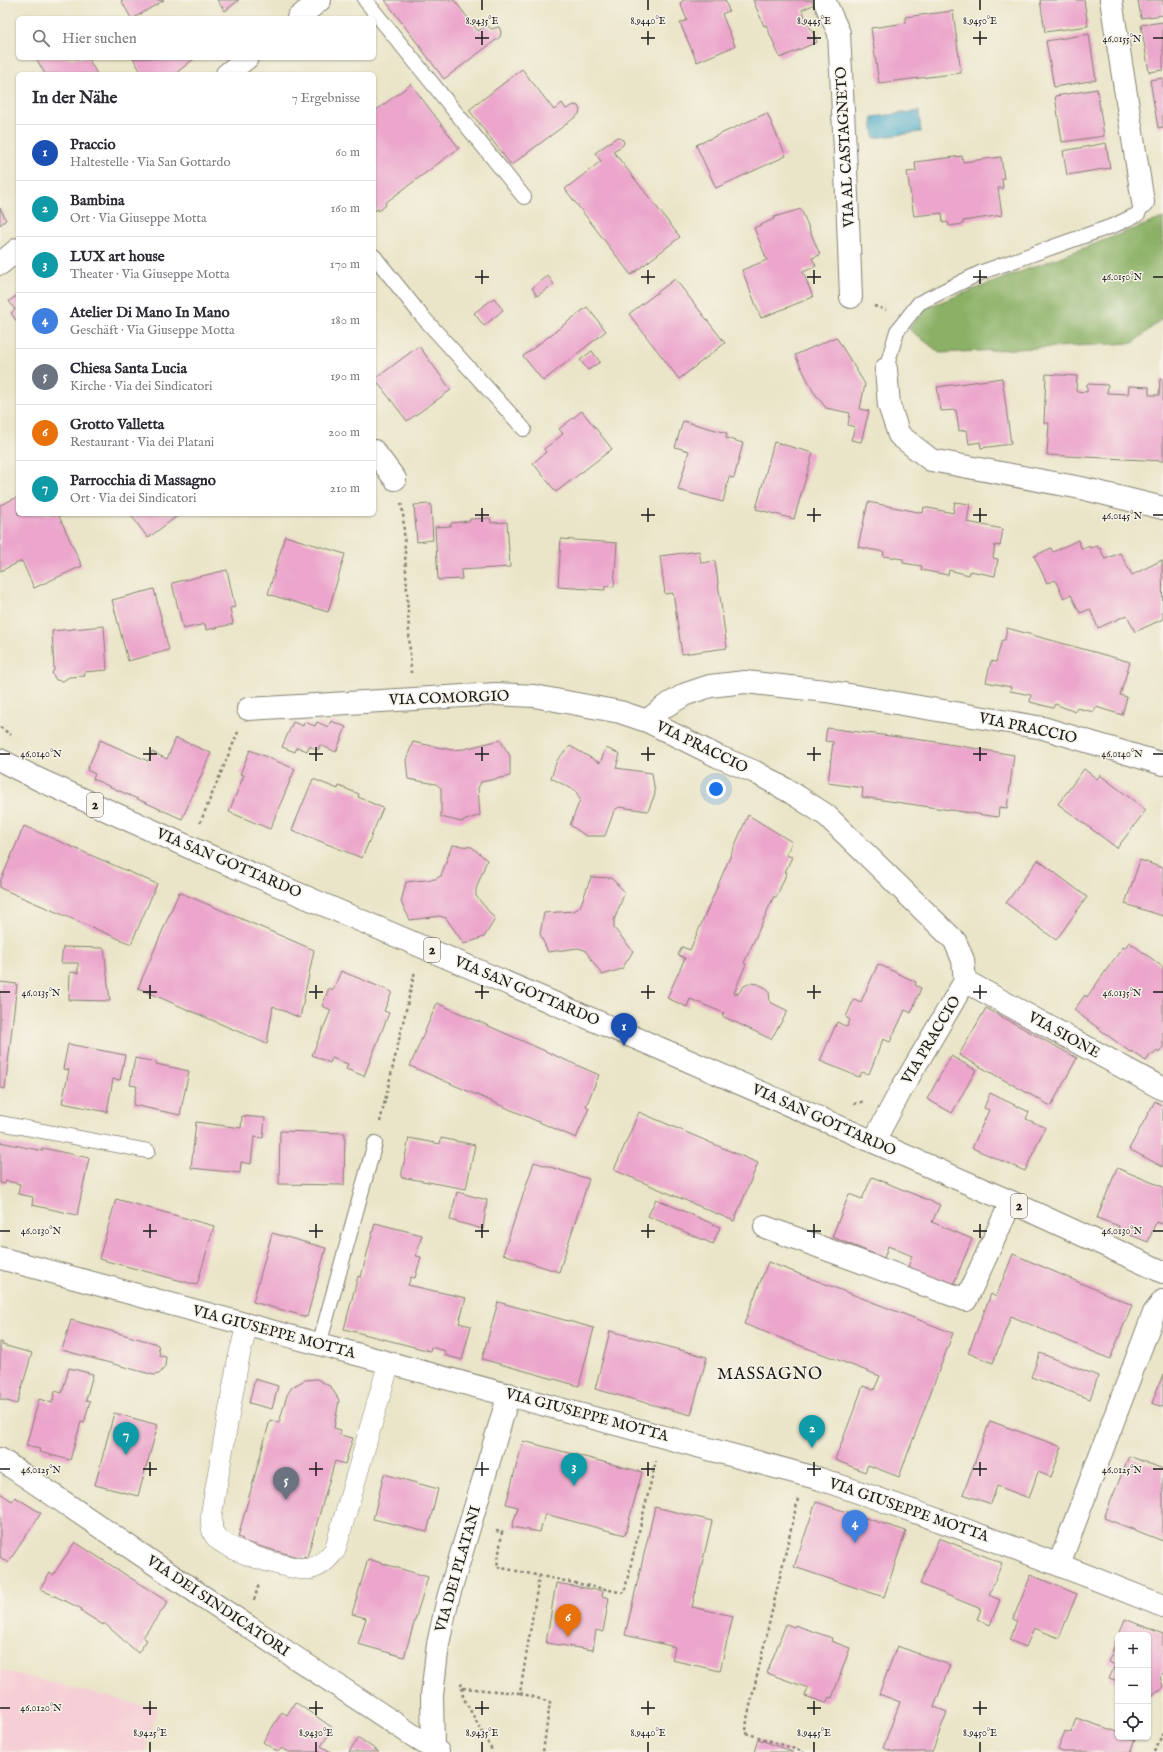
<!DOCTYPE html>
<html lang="de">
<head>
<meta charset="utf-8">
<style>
  body { margin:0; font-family:"IM FELL English",serif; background:#f2f2f3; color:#2b2b33 }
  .controls { position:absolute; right:12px; bottom:12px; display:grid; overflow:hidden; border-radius:6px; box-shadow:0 1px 3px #0004 }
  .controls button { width:36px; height:36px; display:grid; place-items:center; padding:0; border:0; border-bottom:1px solid #e1e1e2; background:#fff; color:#2b2b33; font:20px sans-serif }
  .you { position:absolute; left:716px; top:789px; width:14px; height:14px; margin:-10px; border:3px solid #fff; border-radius:50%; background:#1a73e8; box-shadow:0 0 0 6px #1a73e833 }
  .badge { display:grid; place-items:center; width:26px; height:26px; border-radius:50%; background:#b5179e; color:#fff; font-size:13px; font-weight:700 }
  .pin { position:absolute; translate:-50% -33px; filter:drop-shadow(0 1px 2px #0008) }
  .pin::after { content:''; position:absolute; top:21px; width:14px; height:12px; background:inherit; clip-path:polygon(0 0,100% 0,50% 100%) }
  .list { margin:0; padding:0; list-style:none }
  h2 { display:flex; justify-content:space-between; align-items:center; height:52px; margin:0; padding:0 16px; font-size:17px }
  h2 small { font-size:13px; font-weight:400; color:#7c7c81 }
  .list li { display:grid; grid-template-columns:26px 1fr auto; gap:12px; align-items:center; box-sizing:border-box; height:56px; padding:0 16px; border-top:1px solid #e1e1e2 }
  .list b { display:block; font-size:15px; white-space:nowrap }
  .list p { margin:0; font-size:13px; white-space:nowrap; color:#7c7c81 }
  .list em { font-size:13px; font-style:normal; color:#7c7c81 }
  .icon { flex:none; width:22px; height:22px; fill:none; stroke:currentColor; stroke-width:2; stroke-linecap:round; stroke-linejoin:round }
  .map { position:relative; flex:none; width:1163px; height:1752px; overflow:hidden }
  .search { position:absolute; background:#fff; box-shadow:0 1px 3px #0004; left:16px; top:16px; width:360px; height:44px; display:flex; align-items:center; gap:10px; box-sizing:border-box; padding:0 14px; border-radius:6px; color:#7c7c81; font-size:15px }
  .panel { position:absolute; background:#fff; box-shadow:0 1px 3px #0004; left:16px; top:72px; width:360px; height:444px; border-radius:6px }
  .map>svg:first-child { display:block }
  .built { fill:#f6cfd6 }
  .forest { fill:#8bb166; stroke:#546641 }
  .water { fill:#47a8c6; stroke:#326271 }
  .building { fill:#eca6cc }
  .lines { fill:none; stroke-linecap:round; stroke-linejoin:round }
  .service-casing { stroke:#838072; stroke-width:16 }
  .pedestrian-casing { stroke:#838072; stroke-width:22 }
  .minor-casing { stroke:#838072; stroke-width:24 }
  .primary-casing { stroke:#838072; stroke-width:24 }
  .path { stroke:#838072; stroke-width:2.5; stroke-dasharray:3 3; stroke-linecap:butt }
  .service { stroke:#fff; stroke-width:14 }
  .pedestrian { stroke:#fff; stroke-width:21 }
  .minor { stroke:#fff; stroke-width:22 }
  .primary { stroke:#fff; stroke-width:22 }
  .ticks { fill:none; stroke:#1c1c1c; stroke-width:1.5 }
  .labels { text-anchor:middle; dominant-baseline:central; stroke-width:3; stroke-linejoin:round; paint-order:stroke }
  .shield { fill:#f7f3e8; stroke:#5e5c59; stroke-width:1 }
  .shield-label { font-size:14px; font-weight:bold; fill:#1c1c1c }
  .street-label { font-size:15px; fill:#1c1c1c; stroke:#f7f3e8 }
  .quarter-label { font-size:17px; letter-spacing:1px; fill:#1c1c1c; stroke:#f7f3e8 }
  .ticks-label { font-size:10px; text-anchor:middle; fill:#1c1c1c; stroke:#f7f3e8; stroke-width:3; stroke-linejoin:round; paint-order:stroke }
</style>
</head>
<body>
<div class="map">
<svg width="1163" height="1752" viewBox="0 0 1163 1752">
  <rect width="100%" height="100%" fill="#f7f3e8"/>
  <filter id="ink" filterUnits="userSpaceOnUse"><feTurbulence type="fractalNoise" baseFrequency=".025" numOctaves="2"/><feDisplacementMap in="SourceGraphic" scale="8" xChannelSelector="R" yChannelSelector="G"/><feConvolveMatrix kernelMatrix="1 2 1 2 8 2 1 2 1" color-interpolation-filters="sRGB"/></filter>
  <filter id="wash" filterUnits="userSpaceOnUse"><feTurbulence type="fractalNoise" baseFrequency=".012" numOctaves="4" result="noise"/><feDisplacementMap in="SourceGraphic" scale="16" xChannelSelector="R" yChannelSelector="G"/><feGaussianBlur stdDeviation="0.9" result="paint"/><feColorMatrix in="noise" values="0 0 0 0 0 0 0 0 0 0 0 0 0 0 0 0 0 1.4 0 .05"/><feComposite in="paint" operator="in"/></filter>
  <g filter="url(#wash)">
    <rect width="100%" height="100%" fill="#eae5c8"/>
    <path class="built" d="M0 1670 157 1709 145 1752H0Z"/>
    <path class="forest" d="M1163 218V318L1133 343 940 353 909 329 925 308Z"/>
    <path class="water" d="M919 111 921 132 874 138 872 117Z"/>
    <g id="blocks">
      <path class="building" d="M121 0H164L134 18H131Z
        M217 0H239L225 11Z
        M385 0H454L478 31 487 25 491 29 499 27 501 32 500 37 444 79Z
        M684 0H725L729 11 722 14 735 46 697 62 680 23 687 20 680 3Z
        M753 0H815L817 3 802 10 817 42 780 58 766 25 764 26Z
        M1040 0H1084L1088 26 1045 32Z
        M1138 0H1163V15L1141 18Z
        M953 11 961 73 879 83 871 28 906 23 905 17Z
        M1163 22V70L1149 72 1141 25Z
        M1089 34 1096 80 1054 87 1046 41Z
        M36 58H88L97 74H45Z
        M133 58H195L175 74H142Z
        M522 69 554 110 562 103 566 109 574 105 578 106 580 110 579 114 565 125 511 165 469 110Z
        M1163 78V127L1158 128 1150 80Z
        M411 84 459 148 385 203 386 205 379 211 378 209 374 211V112Z
        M1097 89 1104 136 1062 142 1055 96Z
        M767 113 786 156 716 188 696 145Z
        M617 137 623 140 624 143 622 146 613 151 680 237 631 275 565 189 601 161 595 153Z
        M1106 143 1110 168 1067 175 1063 151Z
        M962 156 963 162 1001 157 1004 179H1002L1003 188H998L1002 215 963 221V224L949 226 948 222 943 223 942 213 914 216 907 172 916 171 915 162Z
        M0 208 6 220 0 225Z
        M801 209 820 255 812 258 816 266 803 272 813 297 761 318 742 270 767 260 754 228 774 219V217Z
        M548 276 554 284 537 296 532 288Z
        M675 279 725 343 679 379 629 314Z
        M18 295V323L11 313 15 310 9 301Z
        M494 298 503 310 484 326 474 313Z
        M587 307 606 331 543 381 523 356Z
        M836 337 865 384 860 409 869 411 861 442 851 440 855 427 848 425 850 413 826 408 813 391 795 355Z
        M419 346 451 390 407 421 375 379Z
        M592 351 600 362 588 370 580 360Z
        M1046 374 1077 376 1076 391 1087 392V384L1108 385 1107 393 1128 394 1129 386 1149 387V395H1159L1160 379H1163V461L1047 455 1049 423H1044Z
        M1002 378 1011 444 981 448 980 442 969 444 967 430 959 431 956 410 941 411 937 387Z
        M582 411 612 449 556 492 533 463 546 452 544 449 563 434 559 429Z
        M683 421 727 433 726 438 743 443 734 478 729 477 723 502 678 490 689 451 675 447Z
        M774 442 813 453 794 519 756 509Z
        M18 497V514H58L82 566 34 588 22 561 0 571V505Z
        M868 502 923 513 924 507 953 513 955 502 970 504 967 522 1003 529 1000 546 995 545 993 558 998 559 995 576 970 571 969 575 949 570 948 575 921 570 922 566 903 563V559L883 556 884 552 858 547Z
        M431 504 433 540 417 542 414 505Z
        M130 514H180L148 538Z
        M490 518 491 523 507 522 510 567 461 570 462 579 438 580 435 527 451 526V523L470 521V519Z
        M285 536 345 554 328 612 268 594Z
        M561 539 617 543 614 587 605 586V590L558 587Z
        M1078 540 1082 549 1089 546 1090 548 1097 546 1099 549 1100 548 1105 559 1120 553 1132 575 1162 560 1163 619 1135 632 1127 615 1098 628 1090 609 1080 613 1071 595 1064 598 1055 580 1047 583 1034 556 1051 548 1053 552Z
        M699 551 701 563 715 561 727 648 682 654 673 593 665 594 660 556Z
        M227 570 235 607 230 608 233 624 206 630 205 624 183 629 172 583Z
        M154 589 169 650 128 661 112 600Z
        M104 626 107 670 84 672 85 676 69 677 63 681 56 680 52 673 54 670 52 631Z
        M1007 628 1130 662 1120 695 1127 697 1122 715 1096 707 1094 712 1077 708 1075 712 1055 704 1053 708 1030 702 1031 695 1010 691 1011 687 986 682 991 661 996 662 1002 640H1005Z
        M331 721 346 727 336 752 320 745 318 750 309 746 307 751 297 747 295 752 282 747 293 722 303 726 304 722 315 726 317 722 328 727Z
        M827 728 930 741 1014 755 1007 808 999 807 998 817 862 797 863 788 828 783 833 742 825 741Z
        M176 738 211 753 182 819 93 779 95 774 87 770 100 740 148 761 152 752 167 759Z
        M500 740 510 756V776L481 782 478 788 480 815 461 822 441 817V788L436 784 408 779 406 760 413 742 452 750 464 749Z
        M570 746 600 763 606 748 620 754 616 768 652 773 655 794 648 811 619 807 614 811 605 836H586L570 825 580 800 576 791 551 778 557 760Z
        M250 750 295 769 270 829 229 812 244 775 240 774Z
        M1084 769 1097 779 1100 775 1146 810 1117 848 1058 804Z
        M313 779 338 789 339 786 359 794 358 797 383 808 362 858 292 830Z
        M748 815 792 842 786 855 792 857 785 872H787L776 898 774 896 744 963 746 964 734 993 738 994 744 986 751 983 758 984 766 988 769 992 770 1002 788 1011 771 1039 722 1016 724 1013 690 999 687 1007 667 998 685 958 678 955 682 947 690 950Z
        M24 826 157 884 131 944 0 888V882Z
        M452 845 472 847 487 860 476 889V896L495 919 484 937 464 944 446 918 440 916 410 920 401 902 406 882 435 879 441 876Z
        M1038 860 1087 897 1056 940 1006 903Z
        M1140 860 1163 868V916L1125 904Z
        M591 877 611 878 625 892 614 920V928L633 951 622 969 602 975 585 950 578 948 548 952 540 934 544 913 574 911 580 907Z
        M179 892 314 950 300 1018 273 1006 267 1044 138 988Z
        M1129 942 1163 967V1047L1159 1053 1157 1051 1153 1055 1151 1054 1146 1061 1131 1051 1130 1052 1074 1010 1085 995 1087 997 1123 947 1125 948Z
        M63 947 104 948 110 1001 69 1000 70 972 78 973V963H61Z
        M878 964 916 982 915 985 921 988 911 1013 905 1010 890 1042 883 1039 869 1074 862 1072 859 1077 820 1061 837 1022 847 1027 850 1020 846 1017 854 999 861 1002Z
        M341 971 392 992 384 1011 389 1013 364 1076 346 1069 348 1064 332 1058 330 1063 312 1055 331 1010 322 1006 329 988 333 990Z
        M0 982 17 984 5 1089 0 1088Z
        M437 1003 599 1075 586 1106 589 1108 576 1138 410 1066Z
        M986 1008 1077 1058 1051 1106 959 1055Z
        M68 1044 125 1055 120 1080 113 1079 107 1112 62 1103 69 1070 63 1069Z
        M951 1056 976 1070 952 1113 927 1099Z
        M135 1058 156 1062V1064L189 1071 180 1115 133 1105 137 1086 130 1085Z
        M990 1093 1029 1112 1026 1119 1045 1127 1025 1171 972 1148 989 1110 984 1108Z
        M1155 1101 1163 1106V1167L1129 1149Z
        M639 1112 758 1163 734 1221 614 1170Z
        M242 1116 265 1118 263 1138 254 1137 251 1164 241 1162 240 1173 191 1168 196 1122 241 1128Z
        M280 1131 345 1133 344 1185 279 1184Z
        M409 1138 440 1144 441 1138 475 1145 466 1189 401 1177Z
        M0 1142 43 1151V1148L89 1158 77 1215 32 1205 33 1197 18 1194 20 1184 6 1181 5 1184 0 1183Z
        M534 1162 589 1179 559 1272 503 1254Z
        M1117 1168 1163 1187V1222L1162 1224 1156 1222 1148 1242 1118 1230 1119 1226 1097 1218Z
        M872 1177 940 1205 932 1222 972 1239 952 1288 907 1270 912 1256 888 1246 884 1258 832 1237 849 1194 862 1199Z
        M457 1192 487 1200 483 1229 450 1220Z
        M116 1199 214 1226 197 1285 99 1259Z
        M656 1199 720 1227 713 1244 648 1216Z
        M375 1223 422 1235 416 1256 421 1257 415 1278 411 1277 408 1285 466 1298 459 1323 471 1326 462 1360 444 1355 445 1351 431 1347 430 1351 344 1329 358 1276 361 1277Z
        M272 1233 326 1248 307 1317 253 1302Z
        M1013 1254 1132 1305 1110 1359 1011 1316 993 1363 968 1353 991 1294 996 1297Z
        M768 1262 953 1333 899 1477 868 1465 865 1472 835 1460 863 1386 874 1390 880 1376 744 1324Z
        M498 1302 594 1328 579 1386 482 1359Z
        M71 1320 154 1343 158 1345 160 1356 166 1357 165 1367 159 1374 154 1375 62 1350Z
        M610 1331 707 1357 691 1415 595 1389Z
        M0 1342 3 1343 2 1345 32 1353 17 1404 0 1399Z
        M1040 1353 1098 1376 1090 1399 1031 1377Z
        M69 1368 93 1374 86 1400 90 1401 84 1423 81 1422 70 1460 39 1452 40 1449 26 1446 39 1399 52 1403 55 1391 62 1393Z
        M1163 1374V1407L1152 1403Z
        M255 1379 278 1386 272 1409 249 1403Z
        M317 1379 331 1387 339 1400 334 1428 340 1430V1435L353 1438 345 1464 335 1461 307 1557 304 1556V1559L242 1541 243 1539 238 1537 270 1420 279 1423 287 1395 292 1387 305 1380Z
        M114 1413 158 1425 138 1496 95 1485Z
        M990 1421 1062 1447 1051 1477 1038 1472 1029 1498 997 1486 991 1504 963 1494Z
        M523 1441 642 1472 625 1535 545 1514 540 1532 512 1527 518 1507 506 1504Z
        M1129 1456 1163 1469V1541L1104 1518Z
        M384 1474 438 1489 427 1532 373 1519Z
        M0 1493 12 1501 15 1497 41 1513 8 1563 0 1557Z
        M816 1502 906 1531 884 1597 794 1567Z
        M655 1507 712 1521 692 1607 733 1616 720 1671 672 1660 675 1647 625 1635Z
        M939 1538 1002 1563 989 1595 1000 1600 990 1625 977 1619 981 1609 920 1584Z
        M75 1542 168 1602 143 1637 147 1640 138 1653 104 1623 103 1625 81 1611 82 1609 40 1589 50 1573 53 1575Z
        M368 1559 428 1577 404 1657 358 1644 366 1618 352 1614Z
        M1031 1575 1077 1594 1059 1638 1034 1628 1026 1647 1009 1640 1017 1621 1013 1619Z
        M556 1583 603 1591 602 1596 609 1598 603 1632 596 1630 593 1650 546 1643Z
        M1125 1619 1163 1634V1670L1160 1677 1163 1686 1160 1691 1154 1693 1153 1696 1148 1694V1635H1119Z
        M786 1624 794 1627 795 1625 832 1638 831 1641 850 1648 832 1698 829 1697 826 1703 805 1696 808 1688 767 1673Z
        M1118 1637V1682L1109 1679 1115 1665 1108 1662Z
        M897 1646 950 1665 934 1707 947 1712 932 1752H894L883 1748 900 1702 879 1694Z
        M295 1702 333 1728 321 1746 331 1752H289L282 1748 278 1752 263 1742 282 1712 287 1715Z
        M1076 1718 1118 1732V1737L1135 1739 1130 1752H1063L1058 1750 1065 1731 1071 1733Z
        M359 1738 379 1752H349Z
        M758 1739 793 1752H754Z"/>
    </g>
  </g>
  <g filter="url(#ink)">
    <use href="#blocks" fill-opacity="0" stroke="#838072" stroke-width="1"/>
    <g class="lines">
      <defs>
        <path id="service" d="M365 0 524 197
          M374 256 421 315 524 429
          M886 369 897 331 919 303 982 272 1115 225 1138 214 1143 202
          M0 1123 148 1151
          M319 1345 375 1143"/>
        <path id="pedestrian" d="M247 1325 238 1361 211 1516C212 1521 211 1530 214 1534 223 1551 289 1569 308 1569 320 1568 328 1558 335 1550L389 1363"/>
        <path id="minor" d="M824 0 839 33 846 170 851 297
          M1111 0 1143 202
          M298 18 320 0
          M227 74 247 58
          M0 264 18 249
          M886 369 889 405 899 435 931 460 1081 488 1163 508
          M374 451 395 479
          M248 709 496 694 534 696 620 712 647 721 717 756 755 772 792 793 826 815 955 941 963 960 965 981 901 1090 874 1141
          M647 721 664 707 686 694 710 686 745 682 826 691 1043 728 1163 764
          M965 981 1163 1089
          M765 1227 966 1300 1011 1202
          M0 1258 820 1479C936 1518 1050 1560 1163 1606
          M0 1459 199 1594 438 1752
          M1059 1564 1154 1313 1163 1301
          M433 1749 432 1695 438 1644 448 1598 509 1394"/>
        <path id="primary" d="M0 760 40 780 191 848 673 1054 1011 1202 1163 1272"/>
      </defs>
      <use href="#service" class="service-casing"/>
      <use href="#pedestrian" class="pedestrian-casing"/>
      <use href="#minor" class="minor-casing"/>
      <use href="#primary" class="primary-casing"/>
      <path class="path" d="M874 306 886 310
        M401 503 403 512 411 673
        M0 727 11 735
        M200 823 238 732
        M854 1104 865 1101
        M380 1122 415 971
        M798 1499 747 1719 746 1733 804 1752
        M496 1531 502 1532 497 1567 624 1593 656 1461
        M254 1600 259 1584
        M461 1683 462 1688 520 1693 539 1577
        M462 1688 463 1697 493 1752
        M520 1693 550 1702 543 1752
        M1155 1752 1163 1732"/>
      <use href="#service" class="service"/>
      <use href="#pedestrian" class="pedestrian"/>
      <use href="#minor" class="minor"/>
      <use href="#primary" class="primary"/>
    </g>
  </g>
  <path class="ticks" d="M482 0V10M648 0V10M814 0V10M980 0V10M482 31V45M648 31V45M814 31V45M980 31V45M475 38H489M641 38H655M807 38H821M973 38H987M1153 38H1163M482 270V284M648 270V284M814 270V284M980 270V284M475 277H489M641 277H655M807 277H821M973 277H987M1153 277H1163M482 508V522M648 508V522M814 508V522M980 508V522M475 515H489M641 515H655M807 515H821M973 515H987M1153 515H1163M150 747V761M316 747V761M482 747V761M648 747V761M814 747V761M980 747V761M0 754H10M143 754H157M309 754H323M475 754H489M641 754H655M807 754H821M973 754H987M1153 754H1163M150 985V999M316 985V999M482 985V999M648 985V999M814 985V999M980 985V999M0 992H10M143 992H157M309 992H323M475 992H489M641 992H655M807 992H821M973 992H987M1153 992H1163M150 1224V1238M316 1224V1238M482 1224V1238M648 1224V1238M814 1224V1238M980 1224V1238M0 1231H10M143 1231H157M309 1231H323M475 1231H489M641 1231H655M807 1231H821M973 1231H987M1153 1231H1163M150 1462V1476M316 1462V1476M482 1462V1476M648 1462V1476M814 1462V1476M980 1462V1476M0 1469H10M143 1469H157M309 1469H323M475 1469H489M641 1469H655M807 1469H821M973 1469H987M1153 1469H1163M150 1701V1715M316 1701V1715M482 1701V1715M648 1701V1715M814 1701V1715M980 1701V1715M0 1708H10M143 1708H157M309 1708H323M475 1708H489M641 1708H655M807 1708H821M973 1708H987M150 1742V1752M316 1742V1752M482 1742V1752M648 1742V1752M814 1742V1752M980 1742V1752"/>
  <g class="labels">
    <g class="shield">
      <rect x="87" y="793" width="16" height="24" rx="3"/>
      <rect x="424" y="938" width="16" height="24" rx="3"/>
      <rect x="1011" y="1194" width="16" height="24" rx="3"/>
    </g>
    <g class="shield-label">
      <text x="95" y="805">2</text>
      <text x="432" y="950">2</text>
      <text x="1019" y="1206">2</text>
    </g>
    <g class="street-label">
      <text transform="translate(845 147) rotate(-93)">VIA AL CASTAGNETO</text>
      <text transform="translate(449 698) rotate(-2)">VIA COMORGIO</text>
      <text transform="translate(1028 728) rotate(12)">VIA PRACCIO</text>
      <text transform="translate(702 747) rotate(26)">VIA PRACCIO</text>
      <text transform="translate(229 863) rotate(23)">VIA SAN GOTTARDO</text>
      <text transform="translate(527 991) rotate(23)">VIA SAN GOTTARDO</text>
      <text transform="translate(1064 1035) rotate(29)">VIA SIONE</text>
      <text transform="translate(931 1040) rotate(-59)">VIA PRACCIO</text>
      <text transform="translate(824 1120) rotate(24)">VIA SAN GOTTARDO</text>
      <text transform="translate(274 1332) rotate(15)">VIA GIUSEPPE MOTTA</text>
      <text transform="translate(587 1415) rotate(15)">VIA GIUSEPPE MOTTA</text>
      <text transform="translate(909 1510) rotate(19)">VIA GIUSEPPE MOTTA</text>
      <text transform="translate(458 1569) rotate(-74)">VIA DEI PLATANI</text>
      <text transform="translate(218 1606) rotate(34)">VIA DEI SINDICATORI</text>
    </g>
    <g class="quarter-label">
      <text x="770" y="1374">MASSAGNO</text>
    </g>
  </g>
  <g class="ticks-label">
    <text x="482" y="24">8.9435°E</text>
    <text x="648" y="24">8.9440°E</text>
    <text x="814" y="24">8.9445°E</text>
    <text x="980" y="24">8.9450°E</text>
    <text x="1122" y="42">46.0155°N</text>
    <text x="1122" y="280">46.0150°N</text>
    <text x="1122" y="519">46.0145°N</text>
    <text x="41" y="757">46.0140°N</text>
    <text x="1122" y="757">46.0140°N</text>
    <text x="41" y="996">46.0135°N</text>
    <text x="1122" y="996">46.0135°N</text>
    <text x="41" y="1234">46.0130°N</text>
    <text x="1122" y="1234">46.0130°N</text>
    <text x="41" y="1473">46.0125°N</text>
    <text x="1122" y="1473">46.0125°N</text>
    <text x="41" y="1711">46.0120°N</text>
    <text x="150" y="1736">8.9425°E</text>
    <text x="316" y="1736">8.9430°E</text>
    <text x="482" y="1736">8.9435°E</text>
    <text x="648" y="1736">8.9440°E</text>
    <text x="814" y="1736">8.9445°E</text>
    <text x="980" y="1736">8.9450°E</text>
  </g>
</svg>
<div class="controls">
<button>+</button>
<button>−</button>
<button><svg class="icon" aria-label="locate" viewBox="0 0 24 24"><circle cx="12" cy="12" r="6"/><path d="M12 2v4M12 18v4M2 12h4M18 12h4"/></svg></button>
</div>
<div class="you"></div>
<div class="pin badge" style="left:624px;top:1046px;background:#1a4fb4">1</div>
<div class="pin badge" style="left:812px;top:1448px;background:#0f9aa8">2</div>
<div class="pin badge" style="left:574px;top:1486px;background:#0f9aa8">3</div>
<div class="pin badge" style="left:855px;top:1543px;background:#3f7fe0">4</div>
<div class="pin badge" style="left:286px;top:1500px;background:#6b7280">5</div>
<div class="pin badge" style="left:568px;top:1637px;background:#e8710a">6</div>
<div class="pin badge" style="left:126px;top:1455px;background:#0f9aa8">7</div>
<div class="search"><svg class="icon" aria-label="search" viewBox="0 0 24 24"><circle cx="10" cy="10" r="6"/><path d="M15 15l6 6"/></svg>Hier suchen</div>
<section class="panel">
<h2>In der Nähe<small>7 Ergebnisse</small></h2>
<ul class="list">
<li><span class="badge" style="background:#1a4fb4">1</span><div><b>Praccio</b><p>Haltestelle · Via San Gottardo</p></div><em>60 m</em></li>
<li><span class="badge" style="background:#0f9aa8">2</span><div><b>Bambina</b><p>Ort · Via Giuseppe Motta</p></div><em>160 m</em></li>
<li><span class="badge" style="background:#0f9aa8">3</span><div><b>LUX art house</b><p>Theater · Via Giuseppe Motta</p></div><em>170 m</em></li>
<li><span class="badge" style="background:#3f7fe0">4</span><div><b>Atelier Di Mano In Mano</b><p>Geschäft · Via Giuseppe Motta</p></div><em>180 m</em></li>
<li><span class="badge" style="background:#6b7280">5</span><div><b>Chiesa Santa Lucia</b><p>Kirche · Via dei Sindicatori</p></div><em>190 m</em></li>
<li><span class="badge" style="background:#e8710a">6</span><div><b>Grotto Valletta</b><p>Restaurant · Via dei Platani</p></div><em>200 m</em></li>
<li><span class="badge" style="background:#0f9aa8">7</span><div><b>Parrocchia di Massagno</b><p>Ort · Via dei Sindicatori</p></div><em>210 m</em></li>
</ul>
</section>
</div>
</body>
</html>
